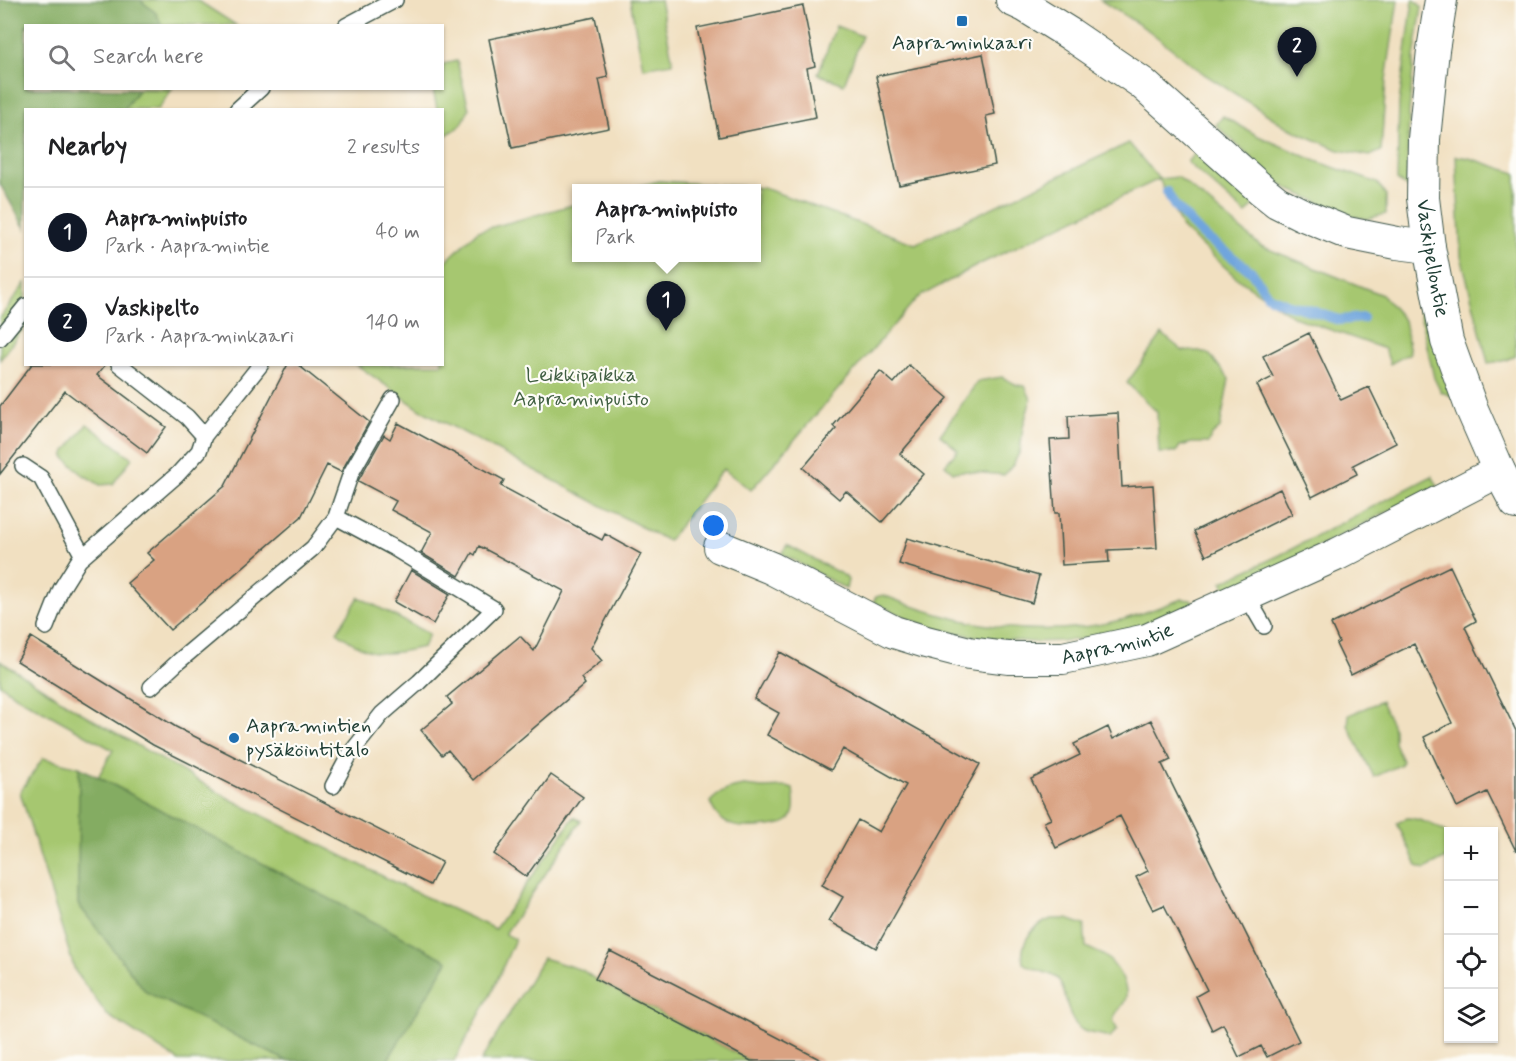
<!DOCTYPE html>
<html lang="en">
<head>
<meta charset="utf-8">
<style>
  body { margin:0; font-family:Mynerve,sans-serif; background:#f6f6f6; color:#202124 }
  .controls { position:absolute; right:18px; bottom:18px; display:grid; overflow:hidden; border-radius:0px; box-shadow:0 2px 4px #0004 }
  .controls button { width:54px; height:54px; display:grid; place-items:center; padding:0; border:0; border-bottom:2px solid #e0e0e0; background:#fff; color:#202124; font:30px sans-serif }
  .you { position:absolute; left:714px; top:526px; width:21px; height:21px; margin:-15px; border:4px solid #fff; border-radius:50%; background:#1a73e8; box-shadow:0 0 0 9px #1a73e833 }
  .badge { display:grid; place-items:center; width:39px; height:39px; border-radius:50%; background:#111827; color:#fff; font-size:20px; font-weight:700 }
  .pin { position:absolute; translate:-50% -50px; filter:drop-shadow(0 2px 3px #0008) }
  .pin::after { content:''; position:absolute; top:32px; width:21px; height:18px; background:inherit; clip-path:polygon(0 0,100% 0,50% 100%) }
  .popup { position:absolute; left:572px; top:184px; width:189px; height:78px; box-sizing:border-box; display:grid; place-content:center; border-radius:0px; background:#fff; filter:drop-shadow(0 2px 4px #0005); font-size:20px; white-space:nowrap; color:#757577 }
  .popup b { font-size:22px; color:#202124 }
  .popup::after { content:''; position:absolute; left:50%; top:100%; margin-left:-12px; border:12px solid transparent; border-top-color:#fff }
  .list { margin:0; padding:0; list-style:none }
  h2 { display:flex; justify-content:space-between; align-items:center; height:78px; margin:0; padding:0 24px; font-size:26px }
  h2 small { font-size:20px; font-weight:400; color:#757577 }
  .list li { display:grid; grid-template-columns:39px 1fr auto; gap:18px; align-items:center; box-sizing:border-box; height:90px; padding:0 24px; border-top:2px solid #e0e0e0 }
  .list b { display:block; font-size:22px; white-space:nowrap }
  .list p { margin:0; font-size:20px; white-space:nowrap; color:#757577 }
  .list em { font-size:20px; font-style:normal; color:#757577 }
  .icon { flex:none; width:33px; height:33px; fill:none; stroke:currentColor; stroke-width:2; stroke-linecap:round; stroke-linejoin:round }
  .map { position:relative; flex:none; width:1516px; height:1061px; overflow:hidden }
  .search { position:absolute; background:#fff; box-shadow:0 2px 4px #0004; left:24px; top:24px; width:420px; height:66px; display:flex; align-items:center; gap:15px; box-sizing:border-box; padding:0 21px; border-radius:0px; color:#757577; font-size:22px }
  .panel { position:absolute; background:#fff; box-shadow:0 2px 4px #0004; left:24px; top:108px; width:420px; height:258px; border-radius:0px }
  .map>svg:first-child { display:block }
  .green { fill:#a6c76f; stroke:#628252; stroke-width:1.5 }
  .forest { fill:#84ac62; stroke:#52744b; stroke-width:1.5 }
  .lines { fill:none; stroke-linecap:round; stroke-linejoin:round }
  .stream { stroke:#6fa5dd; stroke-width:10 }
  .building { fill:#d9a282 }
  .service-casing { stroke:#3e5549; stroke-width:18 }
  .minor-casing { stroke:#3e5549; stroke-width:34 }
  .service { stroke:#fff; stroke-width:15 }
  .minor { stroke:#fff; stroke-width:32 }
  .poi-dot { fill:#1f6fb2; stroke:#fdfcf7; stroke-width:2 }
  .labels { text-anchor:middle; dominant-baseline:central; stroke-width:4.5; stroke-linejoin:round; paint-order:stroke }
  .poi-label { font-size:21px; fill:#1f3d34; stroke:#fdfcf7 }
  .street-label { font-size:21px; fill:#1f3d34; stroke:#fdfcf7 }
  .park-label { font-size:21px; fill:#416043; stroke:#fdfcf7 }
</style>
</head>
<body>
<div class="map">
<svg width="1516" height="1061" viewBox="0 0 1516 1061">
  <rect width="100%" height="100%" fill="#fdfcf7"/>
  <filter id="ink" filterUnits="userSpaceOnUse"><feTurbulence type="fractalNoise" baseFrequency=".0167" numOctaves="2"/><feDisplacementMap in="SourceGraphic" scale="12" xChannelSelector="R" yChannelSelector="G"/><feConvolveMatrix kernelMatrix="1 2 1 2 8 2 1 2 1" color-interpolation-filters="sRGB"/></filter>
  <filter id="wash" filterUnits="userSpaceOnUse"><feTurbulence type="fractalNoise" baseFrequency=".008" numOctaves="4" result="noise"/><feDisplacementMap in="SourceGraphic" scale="24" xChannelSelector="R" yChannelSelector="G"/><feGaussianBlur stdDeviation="1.35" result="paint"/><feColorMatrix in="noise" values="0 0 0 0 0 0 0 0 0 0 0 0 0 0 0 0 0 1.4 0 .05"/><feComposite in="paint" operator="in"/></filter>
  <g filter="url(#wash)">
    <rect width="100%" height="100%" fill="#f1e0c1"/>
    <path class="green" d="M0 0H197L236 25 26 26V88L172 89 158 109 26 110 25 228 0 184Z
      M630 0H660L673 63 643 68Z
      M1100 0H1398L1386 80 1381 151 1370 156 1339 150 1304 135 1287 127 1204 74 1148 30Z
      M1413 0H1415L1422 7 1414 58 1409 112 1407 187 1397 180 1399 103Z
      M836 26 862 36 844 84 818 74Z
      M457 61 469 109 462 124 453 131 443 137 442 110 437 109 433 89 442 88 443 64Z
      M1223 116 1258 136 1316 161 1377 183 1386 195V214L1366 219 1352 216 1288 189 1267 173 1216 125Z
      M1129 143 1159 179 1178 177 1261 246 1382 295 1404 320 1410 353 1390 364 1385 349 1294 317 1238 279 1182 228 1159 179 980 264 917 298 751 490 723 469 668 541 421 410 357 365 442 364 443 264 478 231 576 204V258H756V188H631L659 181 764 188 915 244Z
      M1197 151 1256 202 1246 214 1187 162Z
      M1456 156 1469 158 1516 173V356L1503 361 1488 363 1461 256Z
      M25 283V326L0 360V318Z
      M1416 285 1424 297 1454 397 1441 392 1434 378 1414 287Z
      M1162 334 1183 351H1200L1210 355 1229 379 1220 428 1212 435 1208 443H1192L1180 446 1176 452 1159 453 1157 412 1127 383Z
      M1002 377 1017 385 1025 386 1031 399 1023 427 1020 451 1013 465 1004 475 964 471 953 472 945 465 958 450 940 435 978 381Z
      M87 424 132 458 113 484 100 485 82 474 64 457 66 451Z
      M1432 476 1438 486 1228 593 1222 582 1280 555Z
      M787 545 845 576 848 580 846 589 782 554Z
      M883 595C961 627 1042 641 1125 619 1144 613 1163 606 1182 599L1191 600 1198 608 1160 623 1102 637 1063 641 1032 642 985 638 940 630 918 623 873 602 876 597Z
      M359 597 429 634 423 647C384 656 370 658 337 632Z
      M0 661 80 712 230 799 406 888 495 929 574 817 581 821 505 934 515 939 492 992 454 1061H387L448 961 98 777 113 750 16 696 0 684Z
      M1381 701 1394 729V743L1402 761 1400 765 1374 777 1348 725 1349 715Z
      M43 758 79 767 78 904 146 992 287 1061H179L107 1015 75 971 20 792Z
      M744 786 762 788 787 787 793 789C794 799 797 813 788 821 783 825 775 825 769 826 744 829 720 830 710 802 720 791 730 788 744 786Z
      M1407 818C1417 818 1444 827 1448 836 1450 842 1449 851 1448 857L1425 869 1417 866 1397 823Z
      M1051 919H1067L1084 925 1086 947C1092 950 1098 952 1103 955 1116 964 1133 989 1123 1004 1117 1014 1109 1016 1117 1029L1110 1038C1101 1033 1090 1035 1082 1030 1064 1018 1069 993 1058 979 1053 973 1032 970 1023 963 1020 941 1032 927 1051 919Z
      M543 958 582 970 595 979 751 1061H481Z"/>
    <path class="forest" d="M0 0H140L156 13 162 25 26 26V88L139 89 124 109 26 110 25 228 0 184Z
      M79 767 448 961 387 1061H287L146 992 78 904Z"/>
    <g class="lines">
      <path class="stream" d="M1167 192 1174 205 1201 234 1251 271 1268 296 1286 304 1309 310 1339 320 1363 318"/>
    </g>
    <g id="blocks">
      <path class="building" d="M803 6 815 66 807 68 816 117 719 137 697 28Z
        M595 17 608 77 599 79 609 128 512 148 489 39Z
        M983 54 995 114 986 116 995 165 899 185 876 76Z
        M1309 333 1341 400 1369 387 1396 443 1353 465 1357 474 1312 497 1257 385 1273 377 1263 356Z
        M32 364H106L97 375 166 427 147 453 65 391 0 474V406Z
        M288 364H297L369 422 341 472 327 465 301 517 170 630 127 583 154 560 147 553 225 486Z
        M909 365 948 398 900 454 924 474 882 522 846 491 839 499 803 468 836 429 833 426 880 371 894 383Z
        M1118 413 1122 487 1153 485 1157 548 1108 550 1109 562 1062 565 1059 513H1055L1050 440 1069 439 1068 416Z
        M398 423 504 480 501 486 602 540 605 534 641 554 591 648 602 661 581 678 585 684 473 780 448 750 442 755 421 730 452 704 447 697 520 636 534 651 564 591 479 546 475 555 472 553 459 576 421 553 432 532 391 510 396 501 358 481 384 435 390 439Z
        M1280 489 1292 514 1206 556 1194 531Z
        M907 538 1039 576 1032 603 899 564Z
        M1450 566 1476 621 1465 627 1516 731V851L1487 792 1457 807 1450 792 1424 737 1452 723 1414 644 1351 675 1336 644 1339 642 1331 624Z
        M411 570 450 594 433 624 394 602Z
        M31 637 176 727 442 862 430 885 153 745 17 661Z
        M780 652 980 764 876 948 829 921 843 897 822 885 858 820 879 832 906 785 843 749 831 770 767 735 779 713 754 699Z
        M1151 720 1171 760 1162 764 1299 1041 1267 1057 1261 1046 1239 1057 1223 1024 1212 1030 1196 996 1207 990 1164 905 1153 910 1136 877 1148 871 1120 816 1056 848 1044 822 1051 819 1031 779 1080 755 1074 744 1108 727 1113 739Z
        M551 775 583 797 526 877 494 854Z
        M610 951 737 1016 823 1061H751L731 1050 595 979Z"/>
    </g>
  </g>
  <g filter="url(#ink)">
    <use href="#blocks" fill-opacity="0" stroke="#3e5549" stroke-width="1.5"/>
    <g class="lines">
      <defs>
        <path id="service" d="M346 26 395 0
          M237 110 261 88
          M0 338 26 306
          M119 364 187 417 204 436
          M23 466 41 478 83 556
          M1246 595 1264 626
          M46 627 61 589 79 560 177 475 199 451 204 436 261 364
          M151 687 179 661 313 548 336 517 351 473 393 399
          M333 786 350 754 382 714 419 682 494 609 394 548 336 517"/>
        <g id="minor">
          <path d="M1012 0 1025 6 1070 34 1142 83 1262 190 1277 202 1301 214 1347 233 1397 243 1429 247"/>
          <path id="s1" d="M1441 0 1433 50 1424 139 1423 198 1429 247 1447 341 1471 407 1499 471 1516 503"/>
          <path id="s2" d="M720 547 771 568 894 632 926 642 969 653 1008 658H1063L1147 640 1338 554 1499 471"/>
        </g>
      </defs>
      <use href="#service" class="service-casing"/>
      <use href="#minor" class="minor-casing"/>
      <use href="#service" class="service"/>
      <use href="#minor" class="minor"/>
    </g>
  </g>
  <g class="poi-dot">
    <rect x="956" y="15" width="12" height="12" rx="3"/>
    <circle cx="234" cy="738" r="6"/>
  </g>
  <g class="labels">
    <g class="poi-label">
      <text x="962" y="43">Aapraminkaari</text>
      <text x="246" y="726" text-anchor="start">Aapramintien<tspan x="246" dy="24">pysäköintitalo</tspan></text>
    </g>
    <g class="street-label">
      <text stroke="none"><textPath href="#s1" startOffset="260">Vaskipellontie</textPath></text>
      <text stroke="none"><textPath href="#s2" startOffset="422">Aapramintie</textPath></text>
    </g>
    <g class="park-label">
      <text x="581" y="375">Leikkipaikka<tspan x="581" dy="24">Aapraminpuisto</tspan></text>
    </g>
  </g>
</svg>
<div class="controls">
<button>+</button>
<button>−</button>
<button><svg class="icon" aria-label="locate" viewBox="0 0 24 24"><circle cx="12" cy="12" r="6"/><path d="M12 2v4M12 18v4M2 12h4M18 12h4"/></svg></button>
<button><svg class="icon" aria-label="layers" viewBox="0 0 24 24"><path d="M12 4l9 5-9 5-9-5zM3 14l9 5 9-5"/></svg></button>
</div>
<div class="you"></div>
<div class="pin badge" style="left:666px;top:331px">1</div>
<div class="popup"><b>Aapraminpuisto</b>Park</div>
<div class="pin badge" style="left:1297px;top:77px">2</div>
<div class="search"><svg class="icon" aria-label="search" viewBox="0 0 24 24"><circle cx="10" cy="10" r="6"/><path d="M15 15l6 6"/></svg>Search here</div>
<section class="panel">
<h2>Nearby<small>2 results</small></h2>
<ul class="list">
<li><span class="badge">1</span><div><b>Aapraminpuisto</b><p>Park · Aapramintie</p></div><em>40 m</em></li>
<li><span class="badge">2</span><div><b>Vaskipelto</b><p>Park · Aapraminkaari</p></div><em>140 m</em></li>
</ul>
</section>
</div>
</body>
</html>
